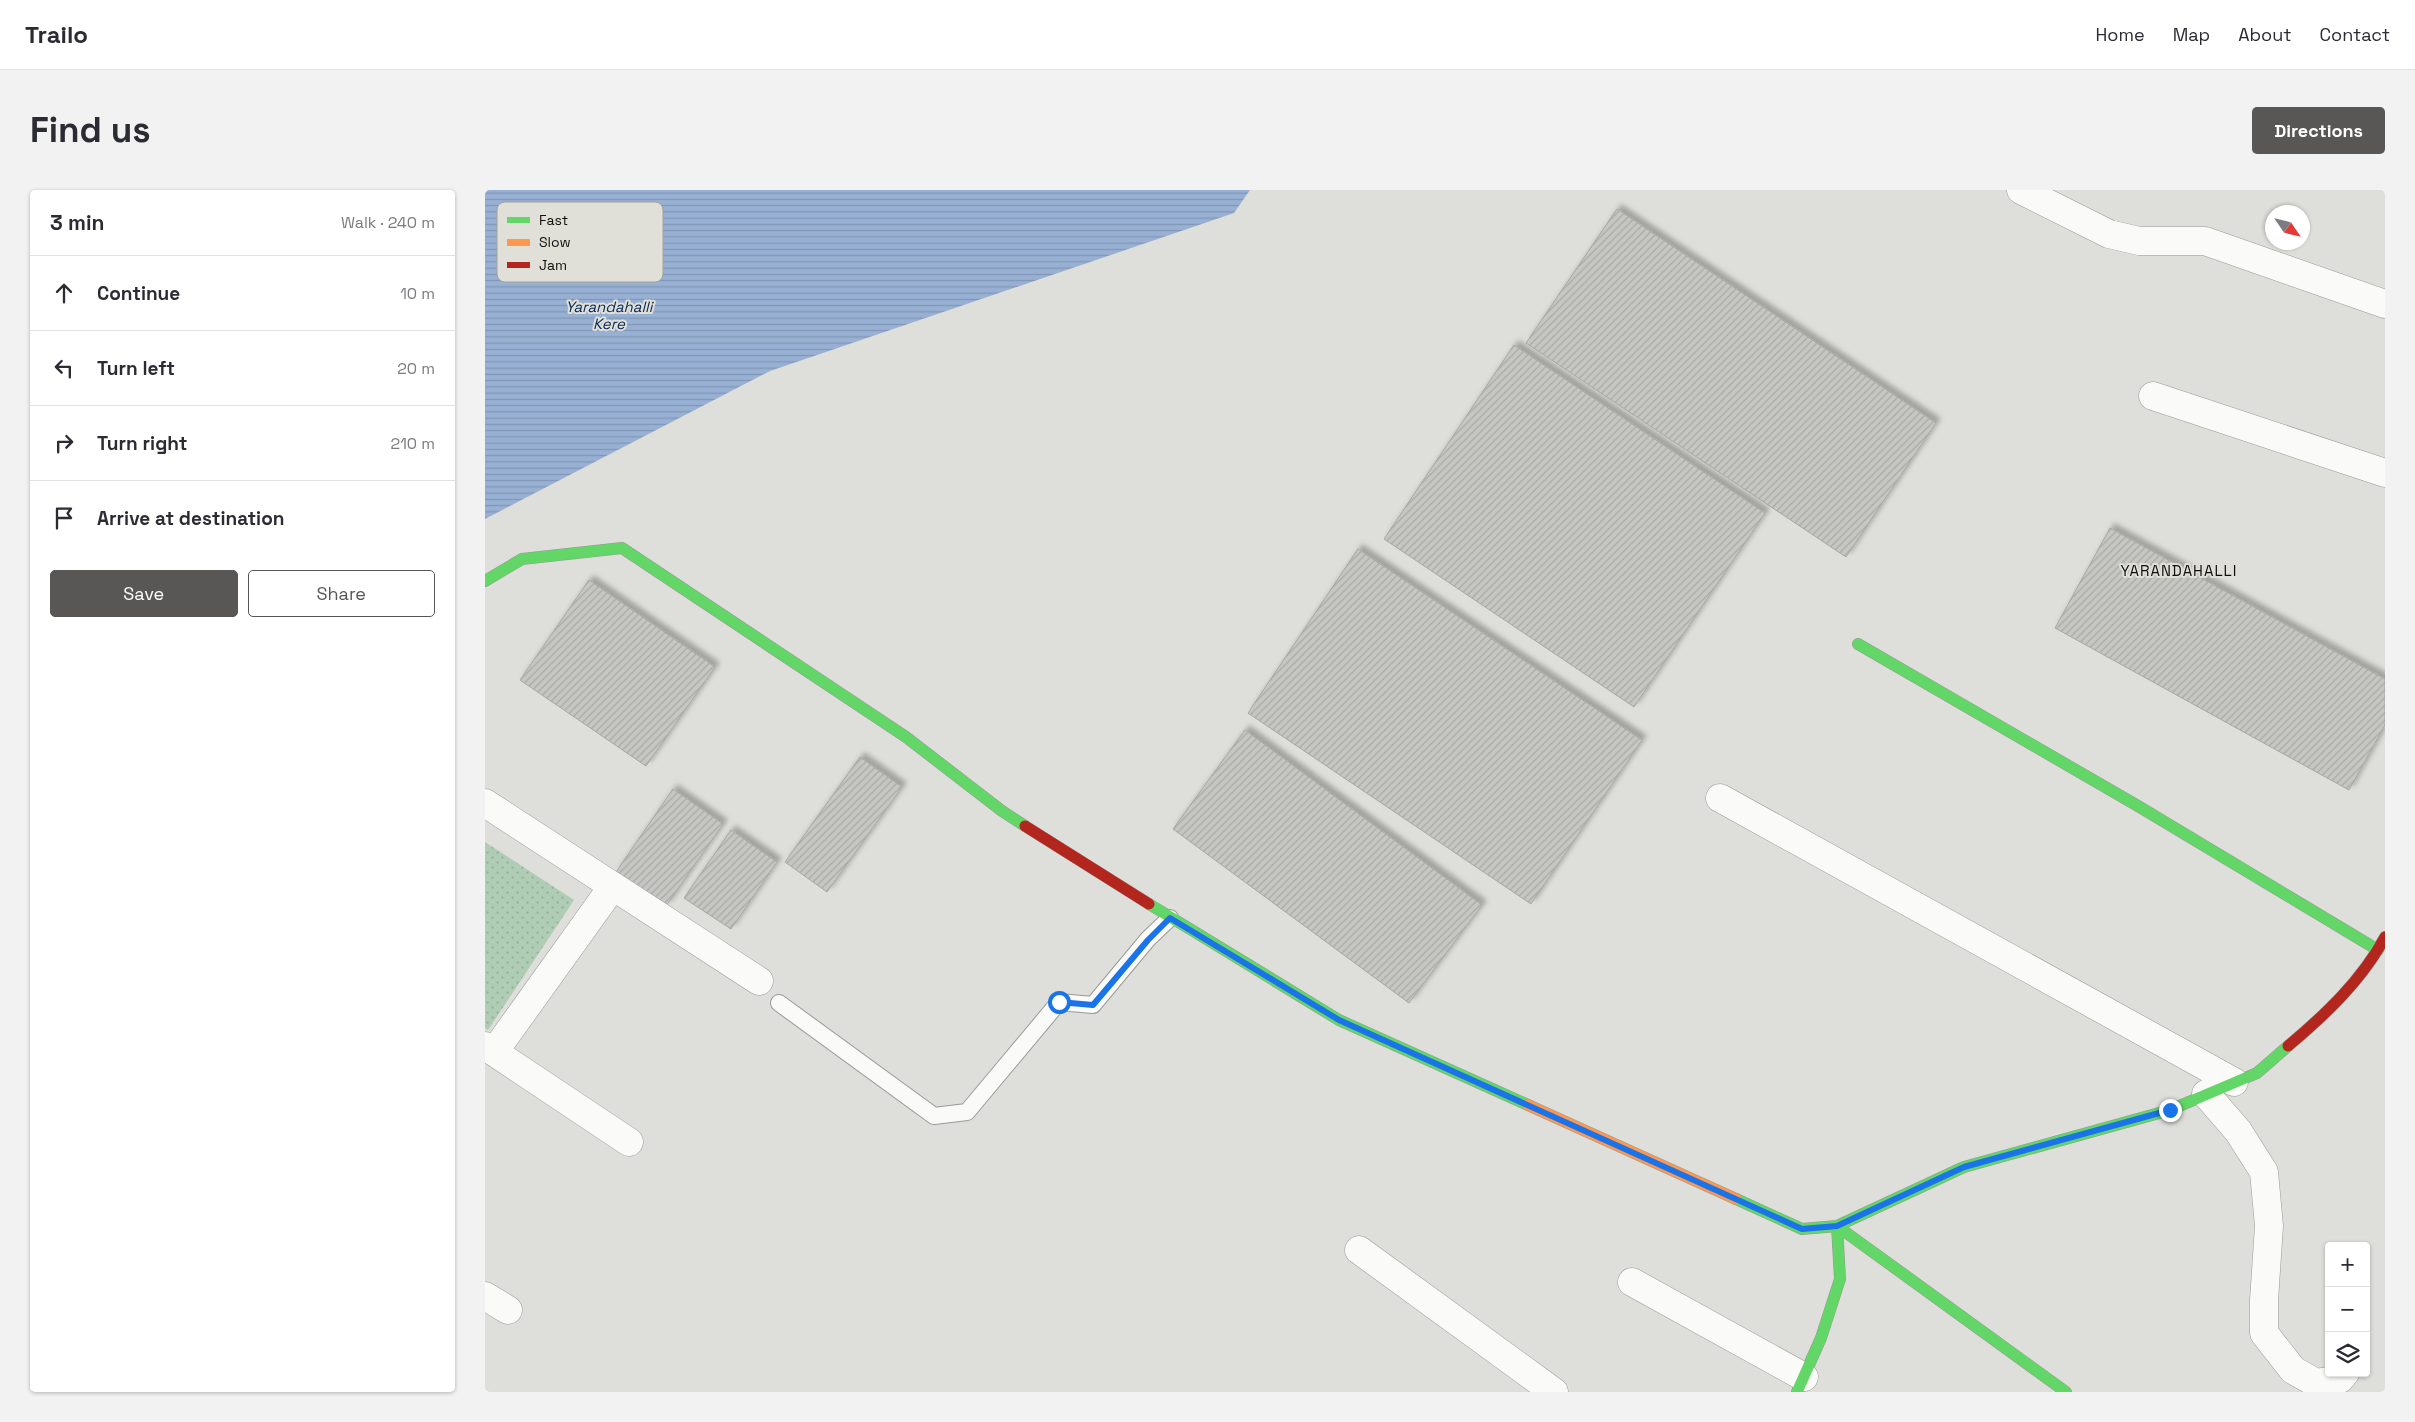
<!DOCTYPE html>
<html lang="en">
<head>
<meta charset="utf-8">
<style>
  body { margin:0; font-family:"Space Grotesk",sans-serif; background:#f2f2f3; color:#2b2b33 }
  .controls { position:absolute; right:15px; bottom:15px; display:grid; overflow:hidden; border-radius:5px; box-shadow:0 1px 4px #0004 }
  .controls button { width:45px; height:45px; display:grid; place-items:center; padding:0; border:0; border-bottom:1px solid #e1e1e2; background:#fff; color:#2b2b33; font:25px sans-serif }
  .compass { position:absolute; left:1780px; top:15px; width:45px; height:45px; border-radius:50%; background:#fff; box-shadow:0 1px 4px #0004; rotate:125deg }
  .stop { position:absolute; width:15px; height:15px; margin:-11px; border:4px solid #1a73e8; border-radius:50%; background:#fff }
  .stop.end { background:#1a73e8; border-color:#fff; box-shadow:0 1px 5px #0008 }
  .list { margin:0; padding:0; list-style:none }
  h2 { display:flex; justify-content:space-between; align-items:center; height:65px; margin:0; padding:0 20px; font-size:21px }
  h2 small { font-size:16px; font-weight:400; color:#7c7c81 }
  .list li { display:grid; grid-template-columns:32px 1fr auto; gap:15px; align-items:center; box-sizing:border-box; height:75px; padding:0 20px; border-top:1px solid #e1e1e2 }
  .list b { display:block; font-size:19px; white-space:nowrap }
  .list em { font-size:16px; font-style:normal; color:#7c7c81 }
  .actions { display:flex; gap:10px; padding:15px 20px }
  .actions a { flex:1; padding:11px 0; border:1px solid #585755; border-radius:5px; text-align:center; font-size:18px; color:#585755 }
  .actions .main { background:#585755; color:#fff }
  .icon { flex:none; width:28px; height:28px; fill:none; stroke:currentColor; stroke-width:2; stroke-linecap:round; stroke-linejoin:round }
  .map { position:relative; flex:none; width:1900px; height:1202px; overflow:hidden; border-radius:5px }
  header { display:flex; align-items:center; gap:30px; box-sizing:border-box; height:70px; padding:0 25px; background:#fff; border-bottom:1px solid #e1e1e2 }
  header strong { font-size:24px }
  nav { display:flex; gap:28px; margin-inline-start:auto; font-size:18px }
  .intro { display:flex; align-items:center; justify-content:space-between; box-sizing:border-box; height:120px; padding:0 30px }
  h1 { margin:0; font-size:35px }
  .button { padding:12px 22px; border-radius:5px; background:#585755; color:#fff; font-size:18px; font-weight:700 }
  main { display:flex; gap:30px; padding:0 30px }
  aside { flex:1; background:#fff; border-radius:5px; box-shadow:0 1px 4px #0004 }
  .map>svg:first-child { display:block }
  .green { fill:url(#green-dots) }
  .water { fill:url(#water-rules) }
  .building { fill:url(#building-hatch); stroke:#a6a6a3; filter:url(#shadow) }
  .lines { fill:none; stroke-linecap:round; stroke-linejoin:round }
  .lane-casing { stroke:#999996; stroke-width:18 }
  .street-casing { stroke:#999996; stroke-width:29 }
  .fast-casing { stroke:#999996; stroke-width:12 }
  .slow-casing { stroke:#999996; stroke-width:12 }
  .jam-casing { stroke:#999996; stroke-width:12 }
  .lane { stroke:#fafaf9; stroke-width:16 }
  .street { stroke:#fafaf9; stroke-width:28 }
  .fast { stroke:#63d668; stroke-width:11 }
  .slow { stroke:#ff974d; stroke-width:11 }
  .jam { stroke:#b3261e; stroke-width:11 }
  .route { stroke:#1a73e8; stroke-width:6 }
  .labels { text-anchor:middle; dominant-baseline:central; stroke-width:4; stroke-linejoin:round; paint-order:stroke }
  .water-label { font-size:15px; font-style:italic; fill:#072958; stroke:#e0dfd8 }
  .neighbourhood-label { font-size:15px; letter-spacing:1px; fill:#100f0d; stroke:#e0dfd8 }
  .key { fill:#e0dfd8; stroke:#a2a19b; stroke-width:1 }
  .key-label { font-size:14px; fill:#100f0d }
</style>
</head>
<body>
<header>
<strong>Trailo</strong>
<nav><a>Home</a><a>Map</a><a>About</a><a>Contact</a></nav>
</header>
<div class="intro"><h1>Find us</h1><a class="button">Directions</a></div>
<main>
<aside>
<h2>3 min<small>Walk · 240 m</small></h2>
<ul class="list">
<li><svg class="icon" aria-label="ahead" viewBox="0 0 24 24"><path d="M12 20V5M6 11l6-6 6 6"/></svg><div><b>Continue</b></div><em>10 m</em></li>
<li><svg class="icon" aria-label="left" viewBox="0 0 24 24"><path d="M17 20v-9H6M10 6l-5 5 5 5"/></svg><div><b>Turn left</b></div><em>20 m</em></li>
<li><svg class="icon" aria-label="right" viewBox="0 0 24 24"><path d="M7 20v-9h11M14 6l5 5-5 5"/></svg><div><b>Turn right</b></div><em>210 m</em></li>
<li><svg class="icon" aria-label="arrive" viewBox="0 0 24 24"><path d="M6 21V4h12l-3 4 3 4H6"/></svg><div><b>Arrive at destination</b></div></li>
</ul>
<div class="actions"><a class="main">Save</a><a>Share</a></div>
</aside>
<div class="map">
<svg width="1900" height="1202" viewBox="0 0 1900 1202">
  <defs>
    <pattern id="green-dots" width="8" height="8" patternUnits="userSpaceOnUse" patternTransform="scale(1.25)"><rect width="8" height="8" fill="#afccb5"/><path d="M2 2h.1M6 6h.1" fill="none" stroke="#96ae9a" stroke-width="1.8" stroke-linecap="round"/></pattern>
    <pattern id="water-rules" width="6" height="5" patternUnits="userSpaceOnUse" patternTransform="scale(1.25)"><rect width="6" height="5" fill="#97b0d3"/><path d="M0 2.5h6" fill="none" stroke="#8196b4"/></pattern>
    <pattern id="building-hatch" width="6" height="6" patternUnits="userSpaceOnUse" patternTransform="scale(1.25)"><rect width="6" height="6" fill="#c6c6c3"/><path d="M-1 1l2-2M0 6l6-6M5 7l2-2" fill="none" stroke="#a9a9a6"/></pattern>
    <filter id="shadow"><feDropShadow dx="4.5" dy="-4.5" stdDeviation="2.5" flood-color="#0004"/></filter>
  </defs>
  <rect width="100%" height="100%" fill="#dededa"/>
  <path class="green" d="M0 652 89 710 3 840 0 838Z"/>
  <path class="water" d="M0 0H765L749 23 285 181 0 329Z"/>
  <path class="building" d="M1132 19 1451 233 1361 367 1041 153Z
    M1029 155 1280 323 1149 517 899 349Z
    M1625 338 1900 489V535L1864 600 1570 438Z
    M873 359 1157 550 1046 714 763 523Z
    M104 390 230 477 161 576 35 490Z
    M760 540 997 715 924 813 688 639Z
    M375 567 417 597 342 702 300 672Z
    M188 599 238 634 181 716 131 682Z
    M246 640 292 672 246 739 199 708Z"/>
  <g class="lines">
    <defs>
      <path id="lane" d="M294 813 449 926 482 922 574 812 608 815 663 749 685 728"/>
      <path id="street" d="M1536 0 1624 44 1654 51H1720L1900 114
        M1668 206 1900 283
        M1235 608 1749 892
        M0 613 274 791
        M0 856 144 952
        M9 862 128 696
        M1721 904 1753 941 1779 982 1784 1036 1779 1110V1143L1808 1180 1831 1193 1855 1189 1860 1183
        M874 1060 1069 1202
        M1147 1092 1319 1187
        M0 1106 23 1120"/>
      <path id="fast" d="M0 391 37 369 137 358 421 547 517 621 540 636
        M1373 454 1653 616 1893 760
        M664 714 854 830 1043 915
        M1251 1009 1317 1039 1352 1036 1479 977 1685 920 1772 883 1803 856
        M1352 1036 1581 1202
        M1312 1202 1336 1148 1355 1089 1352 1036"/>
      <path id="slow" d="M1043 915 1251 1009"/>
      <path id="jam" d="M540 636 664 714
        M1803 856C1840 825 1877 790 1900 747"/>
    </defs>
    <use href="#lane" class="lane-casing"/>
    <use href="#street" class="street-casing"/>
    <use href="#fast" class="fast-casing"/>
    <use href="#slow" class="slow-casing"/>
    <use href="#jam" class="jam-casing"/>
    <use href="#lane" class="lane"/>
    <use href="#street" class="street"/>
    <use href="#fast" class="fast"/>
    <use href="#slow" class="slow"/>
    <use href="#jam" class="jam"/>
  </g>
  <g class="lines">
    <path class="route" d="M574 812 608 815 663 750 685 728 854 830 1317 1039 1352 1036 1479 977 1685 920"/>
  </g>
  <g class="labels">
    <g class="water-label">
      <text x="124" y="116">Yarandahalli<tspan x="124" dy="17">Kere</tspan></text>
    </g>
    <g class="neighbourhood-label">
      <text x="1694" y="380">YARANDAHALLI</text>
    </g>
  </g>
  <rect x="12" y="12" width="166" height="80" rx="8" class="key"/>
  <rect x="22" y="27" width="23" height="6" fill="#63d668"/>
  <rect x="22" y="49" width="23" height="7" fill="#ff974d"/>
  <rect x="22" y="72" width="23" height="6" fill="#b3261e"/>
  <g class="key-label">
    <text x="54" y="35">Fast</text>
    <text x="54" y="57">Slow</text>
    <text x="54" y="80">Jam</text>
  </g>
</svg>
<div class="controls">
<button>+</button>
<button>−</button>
<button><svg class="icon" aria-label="layers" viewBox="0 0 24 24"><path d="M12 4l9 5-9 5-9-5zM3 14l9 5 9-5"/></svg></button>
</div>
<svg class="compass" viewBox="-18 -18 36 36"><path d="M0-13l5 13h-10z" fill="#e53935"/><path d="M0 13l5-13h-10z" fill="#7c7c81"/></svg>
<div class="stop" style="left:574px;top:812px"></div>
<div class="stop end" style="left:1685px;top:920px"></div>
</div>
</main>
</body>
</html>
